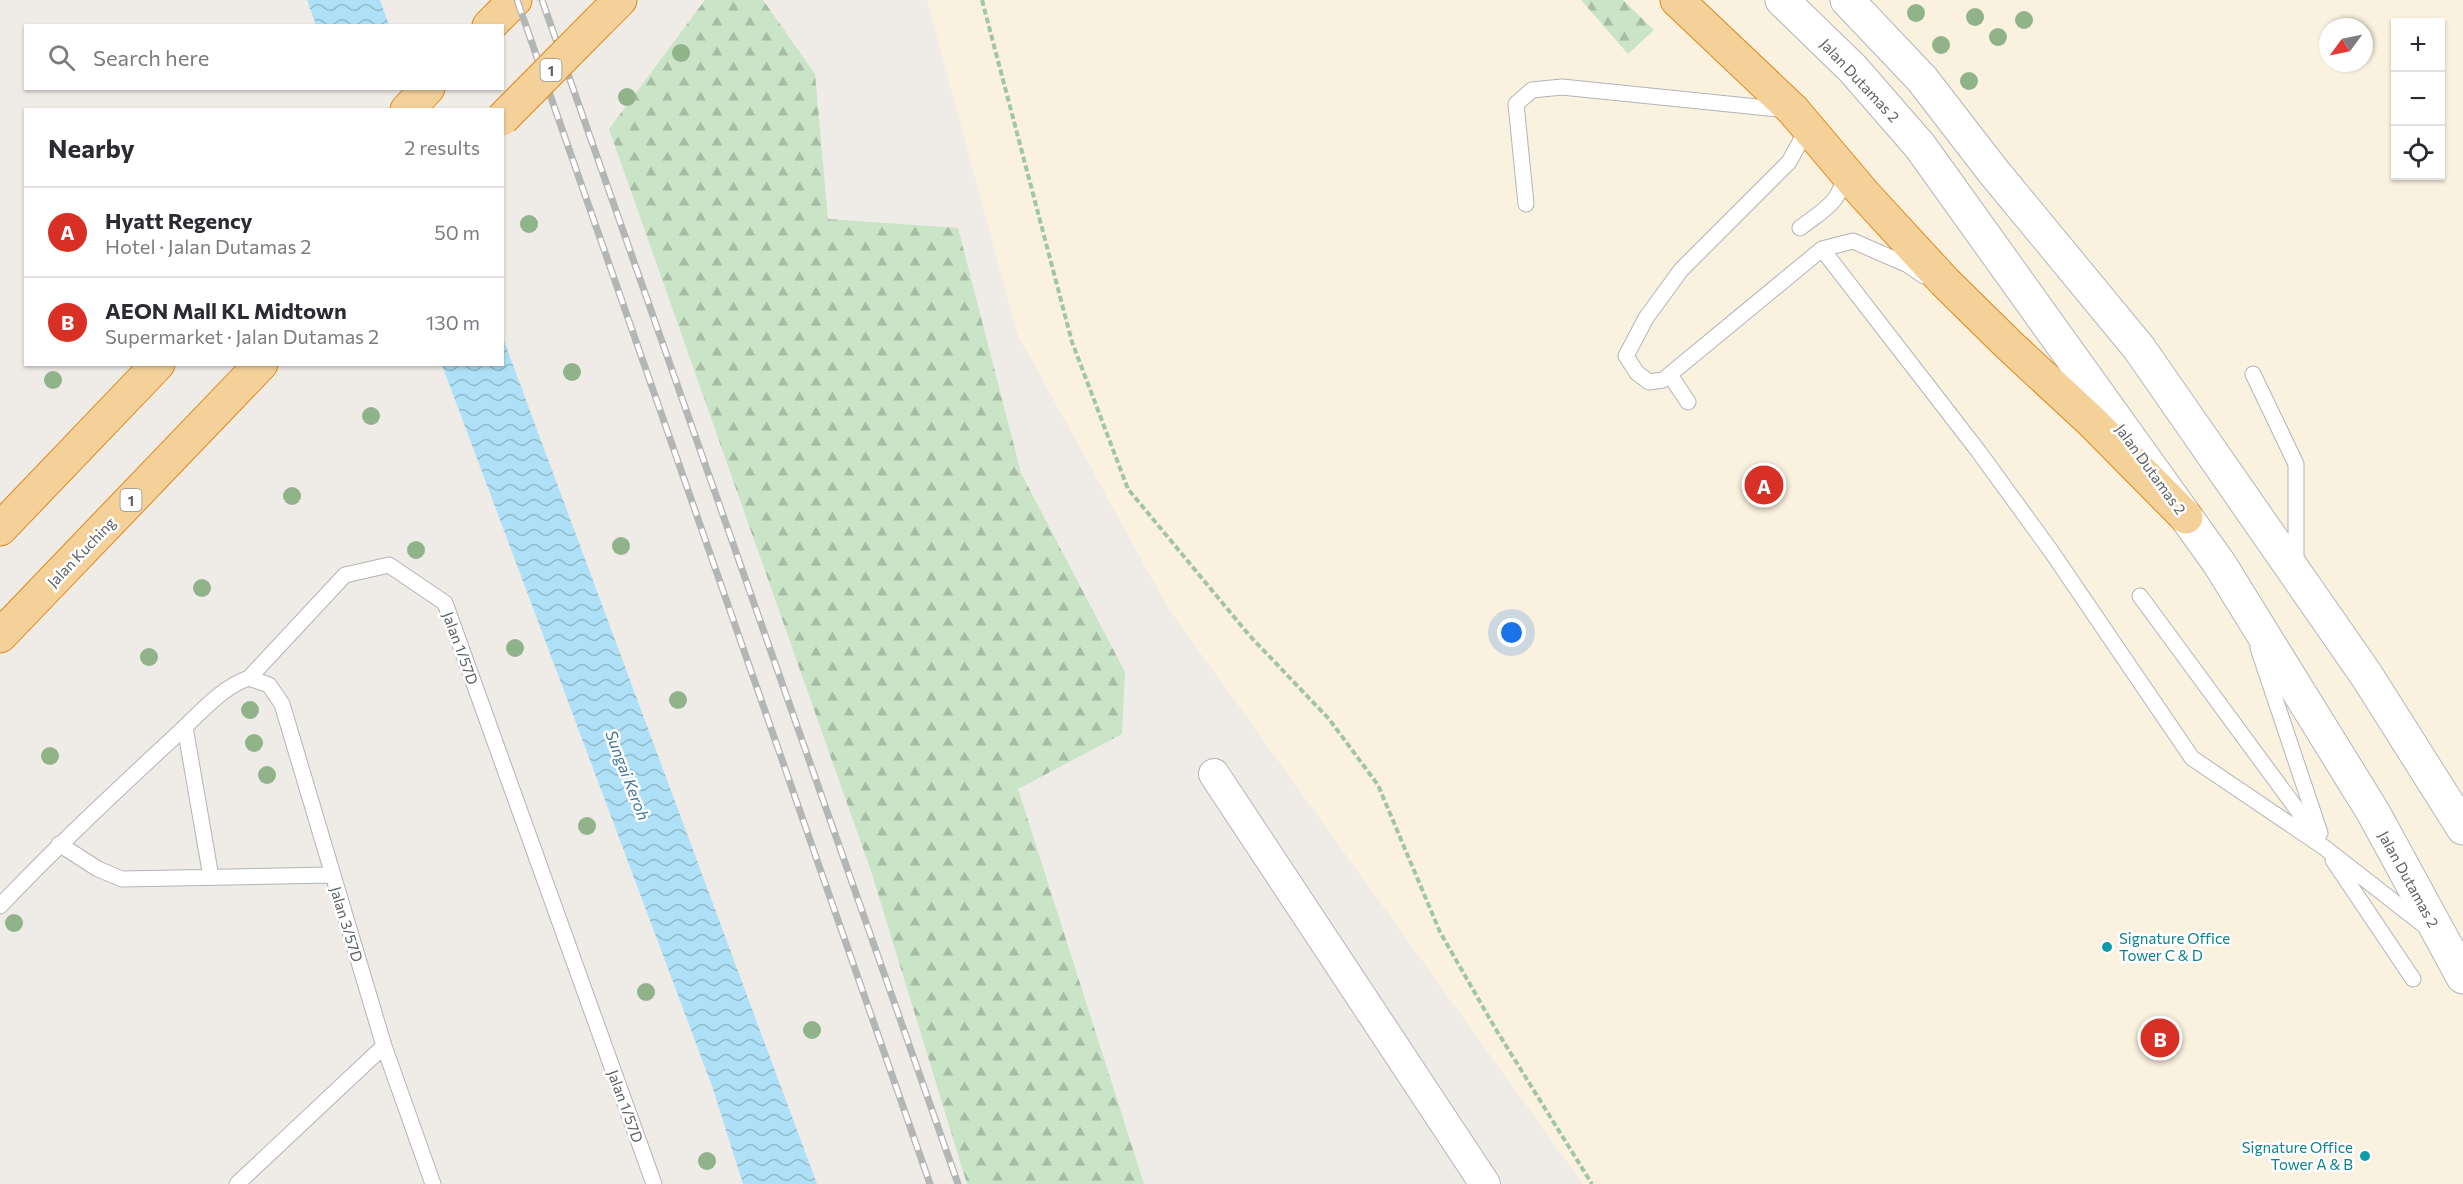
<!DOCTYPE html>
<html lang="en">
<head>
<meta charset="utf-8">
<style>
  body { margin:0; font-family:Commissioner,sans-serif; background:#f7f7f7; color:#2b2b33 }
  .controls { position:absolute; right:18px; top:18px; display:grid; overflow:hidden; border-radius:0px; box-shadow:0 2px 4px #0004 }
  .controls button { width:54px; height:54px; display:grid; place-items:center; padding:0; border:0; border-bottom:2px solid #e1e1e2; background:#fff; color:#2b2b33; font:30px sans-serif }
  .compass { position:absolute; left:2319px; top:18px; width:54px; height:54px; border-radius:50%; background:#fff; box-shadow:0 2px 4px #0004; rotate:237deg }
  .you { position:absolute; left:1512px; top:633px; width:21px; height:21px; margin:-15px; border:4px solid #fff; border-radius:50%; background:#1a73e8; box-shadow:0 0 0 9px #1a73e833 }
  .badge { display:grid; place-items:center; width:39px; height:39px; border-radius:50%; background:#d93025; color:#fff; font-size:20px; font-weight:700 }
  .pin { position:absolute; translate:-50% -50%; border:3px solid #fff; box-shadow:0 2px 6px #0006 }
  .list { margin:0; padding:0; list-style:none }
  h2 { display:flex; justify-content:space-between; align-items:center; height:78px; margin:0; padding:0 24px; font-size:26px }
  h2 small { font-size:20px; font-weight:400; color:#7c7c81 }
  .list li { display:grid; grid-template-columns:39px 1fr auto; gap:18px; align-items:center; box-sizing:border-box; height:90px; padding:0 24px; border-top:2px solid #e1e1e2 }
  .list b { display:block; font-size:22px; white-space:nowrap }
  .list p { margin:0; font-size:20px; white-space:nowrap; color:#7c7c81 }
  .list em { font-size:20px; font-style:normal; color:#7c7c81 }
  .icon { flex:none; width:33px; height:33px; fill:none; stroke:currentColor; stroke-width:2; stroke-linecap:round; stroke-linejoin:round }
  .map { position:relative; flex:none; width:2463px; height:1184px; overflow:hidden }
  .search { position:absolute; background:#fff; box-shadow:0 2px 4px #0004; left:24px; top:24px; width:480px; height:66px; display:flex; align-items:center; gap:15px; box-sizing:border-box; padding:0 21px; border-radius:0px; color:#7c7c81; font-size:22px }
  .panel { position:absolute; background:#fff; box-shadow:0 2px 4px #0004; left:24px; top:108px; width:480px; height:258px; border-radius:0px }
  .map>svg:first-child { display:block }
  .commercial { fill:#fbf1df; fill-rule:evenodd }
  .forest { fill:url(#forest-firs) }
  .water { fill:url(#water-waves) }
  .pier { fill:#efece7 }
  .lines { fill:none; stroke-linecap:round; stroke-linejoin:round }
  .lane-casing { stroke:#b2b4b7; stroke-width:17 }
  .street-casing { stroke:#b2b4b7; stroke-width:32 }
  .secondary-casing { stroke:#b3b6ba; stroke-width:35 }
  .highway-casing { stroke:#e08715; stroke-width:35 }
  .path { stroke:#a1c6a7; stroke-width:4; stroke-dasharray:6 3; stroke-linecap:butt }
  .lane { stroke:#fff; stroke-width:15 }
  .street { stroke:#fff; stroke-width:30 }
  .secondary { stroke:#fff; stroke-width:33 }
  .highway { stroke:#f3d199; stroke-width:33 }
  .rail-casing { stroke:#b4b5b5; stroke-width:7 }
  .rail { stroke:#fff; stroke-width:4.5; stroke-dasharray:14; stroke-linecap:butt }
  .highway-bridge-casing { stroke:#e08715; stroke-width:35; stroke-linecap:butt }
  .highway-bridge { stroke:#f3d199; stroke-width:33 }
  .tree { fill:#91b38a }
  .culture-dot { fill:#0f9aa8; stroke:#fff; stroke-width:2 }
  .labels { text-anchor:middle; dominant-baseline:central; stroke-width:5; stroke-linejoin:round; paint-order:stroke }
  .shield { fill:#fff; stroke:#8e9193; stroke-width:1.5 }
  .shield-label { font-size:14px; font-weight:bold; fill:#5e6265 }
  .street-label { font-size:15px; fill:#5e6265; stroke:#fff }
  .culture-label { font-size:15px; fill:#0d838f; stroke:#fff; text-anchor:start }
  .water-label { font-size:16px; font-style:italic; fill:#457797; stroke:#fff }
</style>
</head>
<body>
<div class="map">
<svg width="2463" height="1184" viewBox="0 0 2463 1184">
  <defs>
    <pattern id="forest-firs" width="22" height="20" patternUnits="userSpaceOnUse" patternTransform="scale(1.5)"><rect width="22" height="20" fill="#c9e4c6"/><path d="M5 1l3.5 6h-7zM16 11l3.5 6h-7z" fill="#a6bca4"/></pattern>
    <pattern id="water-waves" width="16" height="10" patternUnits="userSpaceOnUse" patternTransform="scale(1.5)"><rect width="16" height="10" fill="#aee1f7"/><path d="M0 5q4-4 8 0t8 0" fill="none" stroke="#91bacc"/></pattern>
  </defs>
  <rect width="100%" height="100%" fill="#efece7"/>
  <path class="commercial" d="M927 0H2463V1184H1583L1168 608 1017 333ZM2396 22H2440V176H2396ZM2328 27H2364V63H2328Z"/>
  <path class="forest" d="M705 0H763L815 74 828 219 958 228 1021 473 1125 672 1122 734 1018 789 1144 1184H967L871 871 609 129Z
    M1581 0H1623L1654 30 1628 54Z"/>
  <path class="water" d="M307 0H380L389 25H316Z
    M503 338 817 1184H743L712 1086 442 365 502 364Z"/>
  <path class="pier" d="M415 88 422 110H344L342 104 358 89Z"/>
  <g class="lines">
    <defs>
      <path id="lane" d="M1806 125 1800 142 1789 162 1681 270 1646 318 1626 356 1637 373 1649 382 1663 380 1822 249 1853 241 1908 265 1924 276
        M1526 204 1516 104 1532 90 1562 87 1787 110
        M1800 228C1823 210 1841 203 1845 172
        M1822 249 1979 452 2051 551 2192 758 2325 848 2425 926
        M2253 374 2296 464V565
        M1670 375 1688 402
        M2140 596 2318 838
        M2258 648 2320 833
        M249 678 269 685 282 704 384 1046 433 1184
        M185 727 211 877
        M59 844 98 869 122 879 332 875
        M2333 860 2413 979
        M0 906C55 848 113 794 171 740 195 719 219 688 249 678L345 575 389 565 445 603 654 1184
        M237 1184 384 1046"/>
      <path id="street" d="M1214 774 1485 1184"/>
      <path id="secondary" d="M1782 0 1853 69 1920 146 2219 563 2373 812 2463 977
        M1847 0 1922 79 1993 171 2139 348 2367 676 2463 828"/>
      <path id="highway" d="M1677 0 1793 110 1864 194 1945 282 2009 345 2091 421 2186 517
        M599 21 620 0
        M489 26 515 0
        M407 110 428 88
        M0 529 158 364
        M0 636 261 364"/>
    </defs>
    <use href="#lane" class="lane-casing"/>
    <use href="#street" class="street-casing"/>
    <use href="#secondary" class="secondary-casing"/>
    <use href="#highway" class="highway-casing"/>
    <path class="path" d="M982 0 1072 342 1128 489 1249 635 1329 719 1378 785 1440 932 1495 1028 1592 1184"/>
    <use href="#lane" class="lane"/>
    <use href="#street" class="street"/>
    <use href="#secondary" class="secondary"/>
    <use href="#highway" class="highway"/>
    <defs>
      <path id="rail" d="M517 0 930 1184
        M542 0 958 1184"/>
    </defs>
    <use href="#rail" class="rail-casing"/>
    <use href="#rail" class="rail"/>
    <defs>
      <path id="highway-bridge" d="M502 119 599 21"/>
    </defs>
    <use href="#highway-bridge" class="highway-bridge-casing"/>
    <use href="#highway-bridge" class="highway-bridge"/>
  </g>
  <g class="tree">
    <circle cx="1916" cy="13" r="9"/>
    <circle cx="1975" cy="17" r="9"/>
    <circle cx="2024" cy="20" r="9"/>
    <circle cx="1998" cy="37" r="9"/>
    <circle cx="1941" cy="45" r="9"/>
    <circle cx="681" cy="53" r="9"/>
    <circle cx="1969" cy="81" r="9"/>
    <circle cx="627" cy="97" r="9"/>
    <circle cx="529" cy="224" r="9"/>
    <circle cx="572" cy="372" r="9"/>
    <circle cx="53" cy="380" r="9"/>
    <circle cx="371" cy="416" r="9"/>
    <circle cx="292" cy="496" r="9"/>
    <circle cx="621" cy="546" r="9"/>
    <circle cx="416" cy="550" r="9"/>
    <circle cx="202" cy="588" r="9"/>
    <circle cx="515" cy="648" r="9"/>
    <circle cx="149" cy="657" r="9"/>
    <circle cx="678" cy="700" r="9"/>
    <circle cx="250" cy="710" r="9"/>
    <circle cx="254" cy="743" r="9"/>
    <circle cx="50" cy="756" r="9"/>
    <circle cx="267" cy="775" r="9"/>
    <circle cx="587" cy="826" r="9"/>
    <circle cx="14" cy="923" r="9"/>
    <circle cx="646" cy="992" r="9"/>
    <circle cx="812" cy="1030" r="9"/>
    <circle cx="707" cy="1161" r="9"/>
  </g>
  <g class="culture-dot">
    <circle cx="2107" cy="947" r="6"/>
    <circle cx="2365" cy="1156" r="6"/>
  </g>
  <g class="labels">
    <g class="shield">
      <rect x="540.5" y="59" width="21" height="22" rx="4.5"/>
      <rect x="120.5" y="489" width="21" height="22" rx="4.5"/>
    </g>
    <g class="shield-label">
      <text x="551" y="70">1</text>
      <text x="131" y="500">1</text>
    </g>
    <g class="street-label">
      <text transform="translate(1860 80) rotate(47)">Jalan Dutamas 2</text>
      <text transform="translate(2151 469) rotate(54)">Jalan Dutamas 2</text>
      <text transform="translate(81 552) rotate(-46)">Jalan Kuching</text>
      <text transform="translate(461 648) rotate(70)">Jalan 1/57D</text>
      <text transform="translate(2409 879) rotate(61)">Jalan Dutamas 2</text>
      <text transform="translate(347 924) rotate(73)">Jalan 3/57D</text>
      <text transform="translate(626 1106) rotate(70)">Jalan 1/57D</text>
    </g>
    <g class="culture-label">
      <text x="2119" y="938">Signature Office<tspan x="2119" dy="17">Tower C &amp; D</tspan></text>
      <text x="2353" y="1147" text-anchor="end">Signature Office<tspan x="2353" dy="17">Tower A &amp; B</tspan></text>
    </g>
    <g class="water-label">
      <text transform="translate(628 775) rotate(69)">Sungai Keroh</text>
    </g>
  </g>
</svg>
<div class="controls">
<button>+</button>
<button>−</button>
<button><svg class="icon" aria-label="locate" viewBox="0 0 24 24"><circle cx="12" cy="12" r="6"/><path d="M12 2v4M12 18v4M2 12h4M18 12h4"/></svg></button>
</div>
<svg class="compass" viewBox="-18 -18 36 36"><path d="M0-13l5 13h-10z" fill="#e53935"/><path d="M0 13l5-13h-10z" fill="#7c7c81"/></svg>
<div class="you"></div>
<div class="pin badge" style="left:1764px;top:485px">A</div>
<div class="pin badge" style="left:2160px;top:1038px">B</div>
<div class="search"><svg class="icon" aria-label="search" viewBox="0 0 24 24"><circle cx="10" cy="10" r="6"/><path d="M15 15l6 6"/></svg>Search here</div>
<section class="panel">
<h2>Nearby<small>2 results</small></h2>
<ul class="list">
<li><span class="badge">A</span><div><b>Hyatt Regency</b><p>Hotel · Jalan Dutamas 2</p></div><em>50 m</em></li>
<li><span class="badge">B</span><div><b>AEON Mall KL Midtown</b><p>Supermarket · Jalan Dutamas 2</p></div><em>130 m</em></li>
</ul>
</section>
</div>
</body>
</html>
